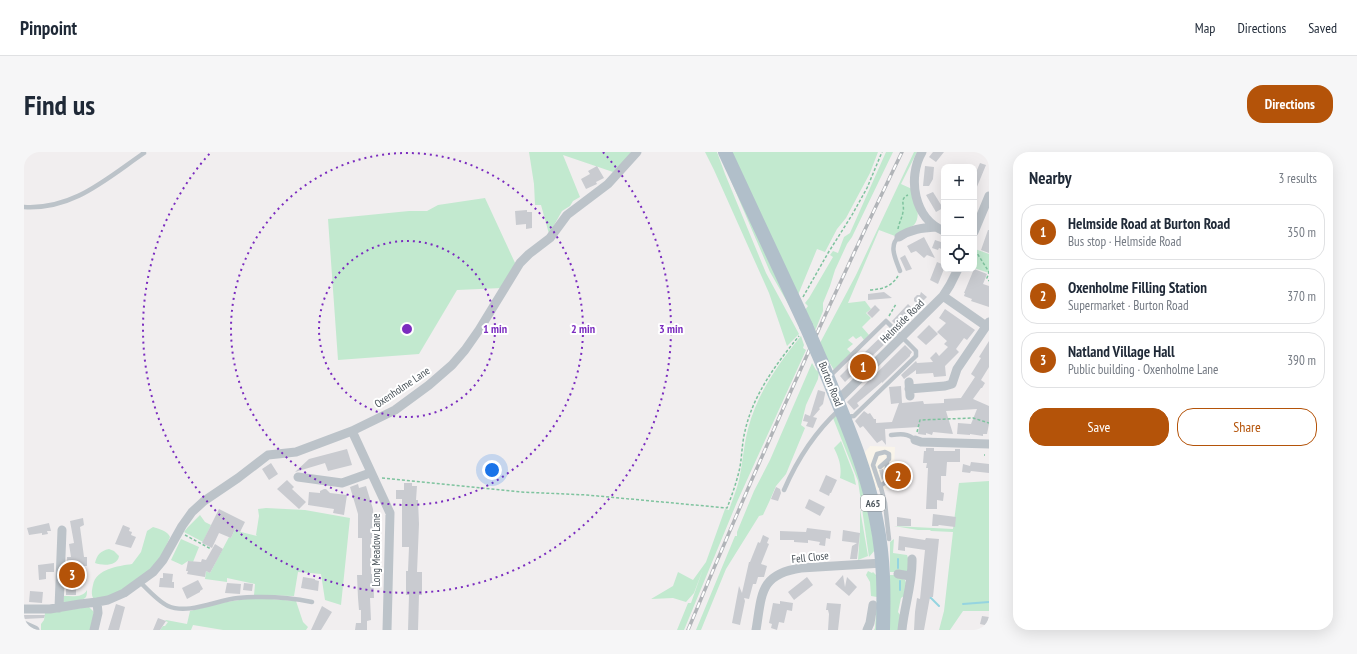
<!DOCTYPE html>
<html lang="en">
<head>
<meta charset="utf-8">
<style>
  body { margin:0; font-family:"PT Sans Narrow",sans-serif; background:#f6f6f7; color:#1f2937 }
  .controls { position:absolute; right:12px; top:12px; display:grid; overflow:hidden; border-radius:8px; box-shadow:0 4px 16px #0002 }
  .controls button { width:36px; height:36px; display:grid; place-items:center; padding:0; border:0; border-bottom:1px solid #e0e1e3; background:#fff; color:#1f2937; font:20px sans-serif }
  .you { position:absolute; left:468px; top:318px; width:14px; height:14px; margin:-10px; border:3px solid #fff; border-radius:50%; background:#1a73e8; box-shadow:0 0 0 6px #1a73e833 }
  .badge { display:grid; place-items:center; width:26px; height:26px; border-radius:50%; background:#b45309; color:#fff; font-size:13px; font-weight:700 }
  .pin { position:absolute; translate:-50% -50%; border:2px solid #fff; box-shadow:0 1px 4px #0006 }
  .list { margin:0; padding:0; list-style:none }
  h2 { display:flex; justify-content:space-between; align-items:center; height:52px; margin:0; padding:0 16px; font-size:17px }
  h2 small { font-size:13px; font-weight:400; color:#747a83 }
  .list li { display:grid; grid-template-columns:26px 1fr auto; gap:12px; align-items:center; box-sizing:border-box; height:56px; margin:0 8px 8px; padding:0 8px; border:1px solid #e0e1e3; border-radius:16px }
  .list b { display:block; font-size:15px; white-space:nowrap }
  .list p { margin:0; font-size:13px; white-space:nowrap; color:#747a83 }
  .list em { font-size:13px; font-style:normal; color:#747a83 }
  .actions { display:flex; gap:8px; padding:12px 16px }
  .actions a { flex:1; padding:9px 0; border:1px solid #b45309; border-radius:16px; text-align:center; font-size:14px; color:#b45309 }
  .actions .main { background:#b45309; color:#fff }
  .icon { flex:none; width:22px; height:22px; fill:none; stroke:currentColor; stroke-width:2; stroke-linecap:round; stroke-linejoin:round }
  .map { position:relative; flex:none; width:965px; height:478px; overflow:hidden; border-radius:16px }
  header { display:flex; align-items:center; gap:24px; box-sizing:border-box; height:56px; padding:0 20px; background:#fff; border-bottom:1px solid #e0e1e3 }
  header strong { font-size:19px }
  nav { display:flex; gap:22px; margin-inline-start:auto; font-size:14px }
  .intro { display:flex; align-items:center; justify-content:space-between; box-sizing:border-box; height:96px; padding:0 24px }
  h1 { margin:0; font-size:28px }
  .button { padding:10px 18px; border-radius:16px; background:#b45309; color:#fff; font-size:14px; font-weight:700 }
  main { display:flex; gap:24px; padding:0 24px }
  aside { flex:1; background:#fff; border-radius:16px; box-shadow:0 4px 16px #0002 }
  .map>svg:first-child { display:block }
  .commercial { fill:#f9f4ea }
  .green { fill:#c2e9cf }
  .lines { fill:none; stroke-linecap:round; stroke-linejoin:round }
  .stream { stroke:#95d4e0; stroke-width:2 }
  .building { fill:#c9cbd0 }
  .path { stroke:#7ec39e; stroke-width:1.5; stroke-dasharray:3 2; stroke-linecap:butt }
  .service { stroke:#bcc3c9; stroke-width:4.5 }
  .minor { stroke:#bcc3c9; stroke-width:9 }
  .primary { stroke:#b1bfca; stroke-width:14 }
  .rail-casing { stroke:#b1b4b8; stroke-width:3.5 }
  .rail { stroke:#fff; stroke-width:2; stroke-dasharray:6; stroke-linecap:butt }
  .primary-bridge { stroke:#b1bfca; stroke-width:14 }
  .ring { fill:none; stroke:#7b2cbf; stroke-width:2; stroke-dasharray:2 4 }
  .labels { text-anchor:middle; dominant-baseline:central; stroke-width:4; stroke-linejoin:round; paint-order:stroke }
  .shield { fill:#fff; stroke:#80868b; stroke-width:1 }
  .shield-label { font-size:10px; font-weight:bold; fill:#495259 }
  .street-label { font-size:11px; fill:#495259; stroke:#fff }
  .centre { fill:#7b2cbf; stroke:#fff; stroke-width:2 }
  .ring-label { font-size:12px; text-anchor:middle; font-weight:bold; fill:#7b2cbf; stroke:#fff; stroke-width:4; stroke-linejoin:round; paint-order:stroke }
</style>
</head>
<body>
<header>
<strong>Pinpoint</strong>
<nav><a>Map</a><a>Directions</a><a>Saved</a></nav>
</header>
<div class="intro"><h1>Find us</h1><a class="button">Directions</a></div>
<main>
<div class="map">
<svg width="965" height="478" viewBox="0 0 965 478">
  <rect width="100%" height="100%" fill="#f1eeef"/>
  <path class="commercial" d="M846 294 871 295 870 318H883V330L866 331 865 338H850L840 301Z"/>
  <path class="green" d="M505 0H607L603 7 589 20 539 3 556 45 549 49 546 54 538 59 525 82 517 53H511L510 32Z
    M681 0H693L701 22 742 121 775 182 763 194 745 141 690 18Z
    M706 0H854L846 21 822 66 813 77 801 100 793 97 774 143Z
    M862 0H869L828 85 823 92 811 118 806 134 799 151V159L791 179 781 158 784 154 781 151 785 146 809 105 806 103 809 99 814 101 820 85 826 81Z
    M890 0H893L877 32 888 37C891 48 898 64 890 73L871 84 855 78 824 151 841 149 847 157 842 161 847 166 838 175 845 183 840 188 837 184 832 187 829 184 824 188 829 192 823 197 827 201 810 218 802 205 796 191 832 123Z
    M704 22 774 169 746 120Z
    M461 46 492 113 478 136 433 138 395 202 314 208 304 67 385 59H403L414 53Z
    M951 97 965 102V121L950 116V101Z
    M777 184 780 193 779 196 782 198 713 350 660 478H653L664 451H667L679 417 670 441 662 450 649 446 627 447 649 434 654 420 669 428 682 410 701 357 705 358C709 346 714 335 716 323 719 308 720 292 724 277 733 242 754 212 777 184Z
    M788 211 792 218 795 220 794 227 782 253 777 273 781 276 762 322 752 334 746 348 739 363 735 364 702 417 677 478H672L711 384H713V380L730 339 746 308Z
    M812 263 839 329 851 398 845 405 834 329 809 266Z
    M817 289 830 323 832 333 816 326C818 315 815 306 810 296Z
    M965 329V459H939L926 478H915L920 459 929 380 907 379 906 378H894L870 374 929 377 935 331Z
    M242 356 281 358 326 366 317 453 301 448 297 422 274 420 270 444 230 443 231 432 203 426V430L181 427 182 419 186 421 205 385 207 386 211 377 217 380 233 384 232 383 235 364 234 357Z
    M836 357 844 404 834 408 836 380Z
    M176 363 181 370 187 373 179 390 160 380 164 375Z
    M129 375C135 377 144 379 146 385 143 392 140 399 137 406 128 421 87 450 69 446 67 441 68 438 69 433 72 417 94 414 108 412L117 400 123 379Z
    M157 387 175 395 169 410 164 409 158 413 147 408Z
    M870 387 869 401 883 403 886 412 885 417 882 420H866V390Z
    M85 397 90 399 95 404C94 414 79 414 71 411 73 403 76 399 85 397Z
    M844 419 848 421 849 420 853 424 855 478H850L851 476 853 445 847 444 846 430 842 423Z
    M866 423H870L881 428 882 431 880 444 877 446 874 460 876 463 875 478H865Z
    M63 438C63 440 63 443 62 445 59 449 44 451 39 451L40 444C48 444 59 446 63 438Z
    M222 447H247L272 449 279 470 284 475 282 478H199L169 473 167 478H136L139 474H141L144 470 141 469 142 468 163 472 166 459 196 451Z
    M65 455 70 460 67 478H17V472L20 468 21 461Z"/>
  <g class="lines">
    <path class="stream" d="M874 407V416
      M876 429V438
      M903 445 907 446 915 454
      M939 452 965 450"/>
  </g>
  <path class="building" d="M909 0H920L912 10 905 5Z
    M956 11 962 13 950 42V25Z
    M573 14 580 26 572 30 573 32 562 37 557 27 566 22 564 19Z
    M901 14 910 15 909 27 905 34H899Z
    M909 40 919 56 912 60 902 43Z
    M503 58V60H508V76L502 77V72L492 73 491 59Z
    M964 78H965V101L957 98Z
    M900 85 911 106 903 103 900 106 892 99 887 101 883 94Z
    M911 88 920 91V98L915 96 914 98 908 96Z
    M881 103 888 117 882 119 876 106Z
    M913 110 920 113V117L914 132 906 128Z
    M950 117 963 122 959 132 965 134V155L947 149 948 147 940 144 941 141H940Z
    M860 140 868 146 844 148V142Z
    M897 140 903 145 895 153 890 149V146L893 143H896Z
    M884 152 891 159 880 170 878 168 872 173 868 169Z
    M851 153 856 158 848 166 843 161Z
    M921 157 951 178 943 188 940 186 932 197 935 200 921 214 922 224 910 225 909 221 892 222V218L880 227 877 223 892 209 893 211 909 210 906 206 912 200 915 204 924 195 920 192 923 189 913 180 922 171 915 166Z
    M905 173 914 182 902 193 893 185Z
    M865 177 870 183 845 207 840 201Z
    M965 189V215L957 228 961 231 958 236H957L949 247 965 254V272L963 282H959V284L946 282V283L933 282 934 271 947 272 953 257 922 259 929 282 909 280 908 283 902 281V283L894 282 895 275 861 277 862 293 858 288 853 291 839 274 836 276 831 269 840 259 844 262 846 261 850 267H852V271L868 270 875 251 867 252 865 235 877 234 878 251 899 249 900 252 920 251V247L937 246 951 225 947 222 957 206 955 205Z
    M881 193 888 200 886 203V204L858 231V230L838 247 833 251 835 254 830 258 823 250Z
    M829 206 831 209 834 206 841 211 821 230 816 224 830 210 827 208Z
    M794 238 801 240V242L799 252 795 256 796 257 789 265 793 266 789 276 782 274 784 270 779 269 781 262 786 264Z
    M902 296H910V299H931V297H936V310H923L922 324H917V340L920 341 919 349 913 348V357H902L904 316H902L903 311H899L900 299H902Z
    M323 297 328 313 304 319 301 311 271 320 285 307Z
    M947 310 965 312V321L947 319 946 321 938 320 939 312 946 314Z
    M247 311 254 322 245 328 238 317Z
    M859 317 860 322 862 323 858 328 855 318Z
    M867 320H879V329L867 328V326L864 323Z
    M802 323 813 328 807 341H806L805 344 795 339Z
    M263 328 270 335 268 337 282 350 275 357 253 337Z
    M380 331H388V334H393L392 348H394L395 372 393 420H398V443H395L394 478H384L385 443H382V419H384L385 395H378V347H372V338H380Z
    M334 332 335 336 342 334 349 357 350 386H347V422H349L350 446H346L347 468 343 469V478H331L332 471H337V458H335L334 446 333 423H338V386H334V362L326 335Z
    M752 335 756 337 757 341 754 349 747 347Z
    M300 337H302L306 341 323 343 320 363 309 361 310 357 284 353 285 340 296 341V339Z
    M785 347 801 355 796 364 781 356Z
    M195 357 221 370 216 380 211 377 207 386 195 381 188 396 178 391Z
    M909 362 932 365 931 375 915 373 914 374H908Z
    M873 365 887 367V374H873Z
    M59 366 60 373 56 375 60 405H63V414H52V443H42V434H44L43 405H47L45 392 50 391 46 369Z
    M25 371 27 379H23L24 382 18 383V381L5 383 3 376Z
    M99 373 106 376 105 379 108 380 107 383 112 385 107 396 91 392Z
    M783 376 807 379 806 387 802 386 801 394 795 393 796 390 784 388V391L770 390V388H756V379L782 380Z
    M819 378 836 381 833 407H826L828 394 833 391 818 389Z
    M739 383 745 386 743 391 745 392 737 412 743 414 740 425H734L732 432H729L725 447 720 446 721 449 716 473 708 471 715 434 718 441 725 410H726L734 390 736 391Z
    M875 384 901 388 902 386 915 387 909 445H906L900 478H890L891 460 893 446 896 447 901 398 881 395V399L874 398Z
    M191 392 199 397 186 421 182 419 181 425 163 422 164 419H162L164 409 177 410 178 407 182 408Z
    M30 411V420H22V427L15 428 14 413Z
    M139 421 149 422 148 430H150V436L135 435 136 426H139Z
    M819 423 821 435 823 425 833 435 825 444 811 432Z
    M279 425 291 427V428L295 429 294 439 277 436Z
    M783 425 789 433 770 448 764 440Z
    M174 428 179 437 176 439V440L163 447 158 436Z
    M203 431 217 432 216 442 201 441Z
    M220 431 229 432 228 439 219 438Z
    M6 439 19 440 18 451 5 450Z
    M756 449 769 451 768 459 763 458 760 471 755 470 753 478 747 476 748 472 745 471 749 451 756 452Z
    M803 451 817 452 814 478H804L805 462 804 458H802Z
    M92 452 101 455 95 478H84Z
    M298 454 308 460 297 478H287Z
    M0 463H21L20 466 0 467Z
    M958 464 965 465V474L956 472Z
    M134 466 142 469 136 478H129Z"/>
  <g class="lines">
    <path class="path" d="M874 77C875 71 878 66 879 60 881 53 875 47 884 43
      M951 98 965 120 963 126 965 129
      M846 138C859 137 867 135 874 124
      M779 145 804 101 828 63 843 36 858 0
      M865 164 872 152
      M893 280 896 268 949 266 965 271
      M960 303H961
      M358 326 497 340 563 343 703 356C708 343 713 329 716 315 718 303 718 291 721 279 729 243 752 212 775 184
      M161 383 187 397"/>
    <path class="service" d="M0 55C49 58 82 27 120 1L119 0
      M875 85C864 93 872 108 876 119
      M805 225 862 169 892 199V204L833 261 830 264 822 265
      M867 283C876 282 884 281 891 288
      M863 310V320
      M856 315 865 307V302L861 300 853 302 849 313 856 334 862 330 863 327
      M856 332 861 351 865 387
      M760 338C773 308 791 280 815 258
      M116 430C124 438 135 450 144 454 164 463 193 448 214 446 238 444 264 445 288 450"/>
    <path class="minor" d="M898 0C883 26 890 67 920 79
      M950 80 965 44
      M875 85C887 77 898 76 912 75
      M919 144 962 174
      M885 230 886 244
      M885 237 921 234 928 232 933 217 965 170
      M813 249 919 144 926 133 934 117
      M328 279 366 361 363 478
      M891 288 897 290 965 292
      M274 325 318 331 346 321
      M874 422 886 424
      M35 456 38 378
      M0 457H26L56 452 73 450 84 448 100 441 129 420 139 408 158 374 168 360 180 349 214 326 244 303 272 300 328 279 371 258 405 233 428 213 441 198 455 178 496 111 505 102 526 86 543 63 584 32 613 0
      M0 473 11 478
      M70 478 74 461 73 450
      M732 478C738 443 735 422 777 416L859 411
      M843 478 846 471 849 453
      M878 478C880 455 889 430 888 407"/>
    <path class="primary" d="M701 0 782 174
      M798 211C819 264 843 316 853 372 860 407 860 442 859 478"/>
    <defs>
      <path id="rail" d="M664 478C731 317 802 157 878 0"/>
    </defs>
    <use href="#rail" class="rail-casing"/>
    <use href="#rail" class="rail"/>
    <path class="primary-bridge" d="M782 174 798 211"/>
  </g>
  <g class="ring">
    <circle cx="383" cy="177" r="88"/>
    <circle cx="383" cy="177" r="176"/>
    <path d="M579 0A264 264 0 1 1 187 0"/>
  </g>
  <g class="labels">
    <rect class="shield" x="837" y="343" width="24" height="16" rx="3"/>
    <g class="shield-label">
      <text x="849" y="351">A65</text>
    </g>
    <g class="street-label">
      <text transform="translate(878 169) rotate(-45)">Helmside Road</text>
      <text transform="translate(807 232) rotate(68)">Burton Road</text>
      <text transform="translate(378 235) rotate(-34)">Oxenholme Lane</text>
      <text transform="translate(352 398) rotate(-90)">Long Meadow Lane</text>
      <text transform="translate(786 405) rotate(-6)">Fell Close</text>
    </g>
  </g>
  <circle cx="383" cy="177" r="6" class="centre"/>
  <g class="ring-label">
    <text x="471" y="181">1 min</text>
    <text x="559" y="181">2 min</text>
    <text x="647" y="181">3 min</text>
  </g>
</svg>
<div class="controls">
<button>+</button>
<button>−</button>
<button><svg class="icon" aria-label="locate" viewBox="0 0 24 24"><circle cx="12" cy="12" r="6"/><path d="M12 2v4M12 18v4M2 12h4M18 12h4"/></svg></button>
</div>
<div class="you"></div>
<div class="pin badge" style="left:839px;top:215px">1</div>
<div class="pin badge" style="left:874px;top:324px">2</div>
<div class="pin badge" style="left:48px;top:423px">3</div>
</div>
<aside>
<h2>Nearby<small>3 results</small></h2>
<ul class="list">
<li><span class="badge">1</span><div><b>Helmside Road at Burton Road</b><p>Bus stop · Helmside Road</p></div><em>350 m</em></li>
<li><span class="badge">2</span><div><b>Oxenholme Filling Station</b><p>Supermarket · Burton Road</p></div><em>370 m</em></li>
<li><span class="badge">3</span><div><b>Natland Village Hall</b><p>Public building · Oxenholme Lane</p></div><em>390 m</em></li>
</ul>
<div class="actions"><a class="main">Save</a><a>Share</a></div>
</aside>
</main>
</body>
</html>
